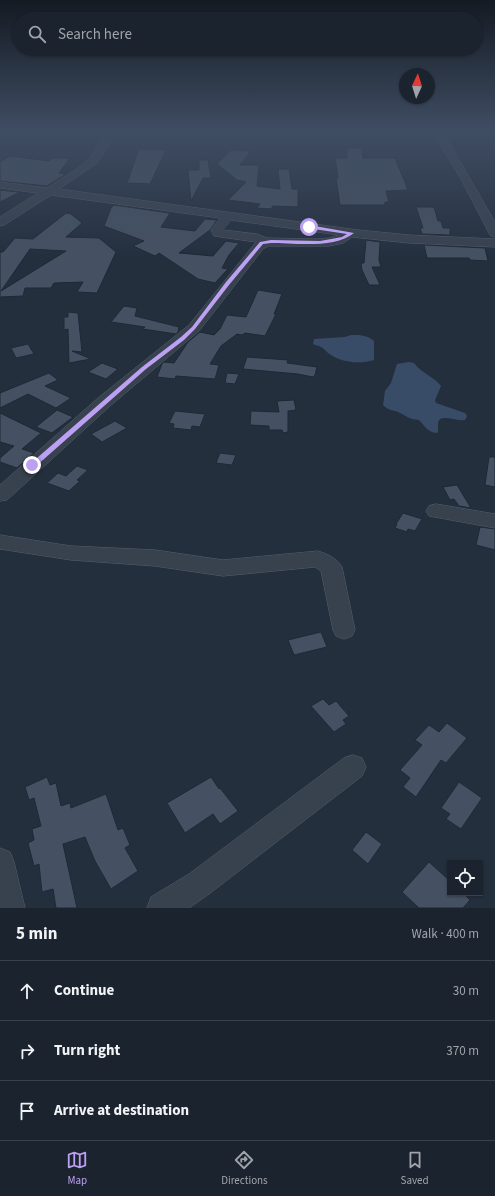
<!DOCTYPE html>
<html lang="en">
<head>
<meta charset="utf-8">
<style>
  body { margin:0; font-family:"Source Sans 3",sans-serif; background:#282f3a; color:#f1f3f6 }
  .controls { position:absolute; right:12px; bottom:12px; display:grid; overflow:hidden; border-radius:0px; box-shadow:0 1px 3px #0004 }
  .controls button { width:36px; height:36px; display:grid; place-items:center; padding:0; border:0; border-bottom:1px solid #39404a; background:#1b232e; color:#f1f3f6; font:20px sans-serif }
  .compass { position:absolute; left:399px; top:68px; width:36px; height:36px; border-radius:50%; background:#1b232e; box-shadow:0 1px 3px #0004; rotate:4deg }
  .stop { position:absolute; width:12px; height:12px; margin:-9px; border:3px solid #bca0f2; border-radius:50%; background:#fff }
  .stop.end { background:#bca0f2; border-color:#fff; box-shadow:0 1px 4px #0008 }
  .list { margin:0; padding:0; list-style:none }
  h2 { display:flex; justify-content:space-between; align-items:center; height:52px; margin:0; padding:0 16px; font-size:17px }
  h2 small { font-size:13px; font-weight:400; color:#a0a4aa }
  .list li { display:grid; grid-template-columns:26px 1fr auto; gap:12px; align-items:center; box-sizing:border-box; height:60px; padding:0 16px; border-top:1px solid #39404a }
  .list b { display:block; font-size:15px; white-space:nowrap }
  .list em { font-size:13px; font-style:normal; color:#a0a4aa }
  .icon { flex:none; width:22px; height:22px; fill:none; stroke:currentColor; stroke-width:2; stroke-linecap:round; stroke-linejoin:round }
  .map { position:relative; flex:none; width:495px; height:908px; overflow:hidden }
  .search { position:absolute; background:#1b232e; box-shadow:0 1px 3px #0004; left:12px; right:12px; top:12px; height:44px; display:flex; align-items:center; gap:10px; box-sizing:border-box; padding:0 14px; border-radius:22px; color:#a0a4aa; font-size:15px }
  .sheet { height:232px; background:#1b232e }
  nav { display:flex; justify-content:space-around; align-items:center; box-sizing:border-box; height:56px; border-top:1px solid #39404a; background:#1b232e; font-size:11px; color:#a0a4aa }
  nav a { display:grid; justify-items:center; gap:2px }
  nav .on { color:#bca0f2 }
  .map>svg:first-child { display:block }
  .water { fill:#394c67 }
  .building { fill:#455162; stroke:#1f2835; fill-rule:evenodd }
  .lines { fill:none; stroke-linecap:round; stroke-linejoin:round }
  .minor-casing { stroke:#565f6c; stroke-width:1 }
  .minor { fill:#38414e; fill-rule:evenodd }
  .route { fill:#bca0f2 }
</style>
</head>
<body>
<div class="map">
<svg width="495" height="908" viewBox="0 0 495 908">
  <rect width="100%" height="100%" fill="#242f3e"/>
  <path class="water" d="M351 335C360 335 367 335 374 341V360C361 364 343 363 331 355 327 353 325 349 321 347 318 345 316 346 313 344L314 339 345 337Z
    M409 362 414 363C421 373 433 376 441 386L435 400 436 403 465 413 467 416 465 420C455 421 447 416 440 419L438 422V431L437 433C427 432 425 426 419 420 408 419 407 416 398 412 392 410 388 410 383 405L385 391 391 383 397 364Z"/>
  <path class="building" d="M347 148H362L363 158H395L408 190 386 191 389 202H385V205H340L336 178H338L335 158H347Z
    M139 149 166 150 150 184 127 183Z
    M231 150 251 151 240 165H259L257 186 280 189 278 169H289L292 189H298V207L273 206 271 209 257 208 260 204 228 200 246 182 237 180 217 164Z
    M10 156 49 161 51 158H70L59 173 66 174 47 186 0 181V162Z
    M199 160H208L211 178H203L191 201 188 170H199Z
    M0 190 27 193H18L0 202Z
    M114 205 170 213 161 227 195 231 205 219 217 220 210 230 179 253 213 256 226 241 239 243 229 255 222 268 228 269 215 283 198 279 159 253 155 256 133 246 144 241 104 226 111 208Z
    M416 207H434L438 221H441L443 228H450V235L422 234 420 228H423Z
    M66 213 71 214 82 223 66 237 99 238 116 252 97 293 77 292 83 282 54 283 51 288H25L23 296 0 297V252H3L15 238 33 239ZM30 249 66 251 1 291Z
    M366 240 380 242 379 260 381 267H372L380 285H369L362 270 361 263H364Z
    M424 245 485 248 488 261 470 260 469 258H427Z
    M258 290 282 294 274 314H276L265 336 245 333 242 335 237 334 221 346 210 364 219 365 215 379 176 376 175 379 157 377 162 364 164 362 174 363 188 342 200 332 214 335 220 329 227 315 246 317Z
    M124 306 137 308 135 316 179 327 178 332 176 334 143 329 145 327 111 322Z
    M68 312 78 313 82 352 72 351 91 359 69 363 68 329 64 330V317H68Z
    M28 344 34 354 16 358 11 348Z
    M247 357 288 360 287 363 317 367 315 375 313 377 298 374 243 369Z
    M102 363 118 369 106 379 88 372Z
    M49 373 58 380 45 386 71 398 56 408 28 394 0 408V393Z
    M227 373 239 374 235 384 225 383Z
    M294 400 296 410 288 411V432L283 433 282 430H269V426L250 425 251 411 279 412 277 401Z
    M57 410 73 417 52 433 36 427Z
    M175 411 205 414 200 427 192 426 191 430 173 428 174 424 169 423Z
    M0 413 41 433 22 449 34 453 17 468 0 462V458L14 446 0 442Z
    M115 421 127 428 102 442 91 434Z
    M220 453 236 455 232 465 216 463Z
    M489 457H495V487L485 485Z
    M77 466 88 470 77 480 80 481 69 491 47 483 58 473 66 476Z
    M457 485 471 508 459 506 454 499 450 500 443 487Z
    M403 513 422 519 415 531 408 529 407 532 395 528 397 524H396Z
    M480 527 495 529V550L476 545Z
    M321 632 327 647 294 655 288 640Z
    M323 699 329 705 336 701 349 716 343 720 346 724 334 732 311 706Z
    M447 723 467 738 446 763 441 760 416 797 403 787 410 778 400 770 422 745 415 740 429 725 439 732Z
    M47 777 50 785 56 783 61 806 70 803 71 808 106 794 118 830 123 828 130 845 125 848 138 871 111 889 95 861 85 837 63 844 77 908H56L53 889 42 892 39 864 34 866 28 843 34 840 32 829 41 826 34 798 29 800 25 787Z
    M211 777 219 789 220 788 238 811 220 824 213 814 185 833 167 803Z
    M459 782 482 798 461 829 446 819 450 814 441 808Z
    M366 832 382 844 368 864 352 850Z
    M429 862 450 881V893H463L470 900 463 908H419L402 892Z"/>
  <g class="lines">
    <defs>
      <path id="minor" d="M108 130H118L97 163 59 189 358 230 409 235 495 239V247L409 243 352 237 343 243 329 246H268L263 249 199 331 110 406 7 500 0 501V485L98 398 189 325 256 242 214 236 211 230 220 218 51 195 4 225 0 226V217L38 193 0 188V182L47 188 78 168 89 159ZM231 220 339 235 329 238 318 239 267 238 257 234 223 230Z
        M432 130H442L495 222V237L491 236 489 233 461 179Z
        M436 504 495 514V528L429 516 426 511 429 506Z
        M0 535 71 546 155 550 223 560 318 551C327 554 337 558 342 567L355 630 352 636 344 639 336 636 333 630 321 571 315 567 223 576 155 566 71 560 0 549Z
        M353 755 362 758 366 767 362 776 209 894 189 908H147L151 897 189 874 344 758Z
        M0 848 10 852 14 862 25 908H0Z"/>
    </defs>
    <use href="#minor" class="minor-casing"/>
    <use href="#minor" class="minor"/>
  </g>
  <linearGradient id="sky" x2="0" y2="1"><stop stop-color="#141a22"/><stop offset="0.51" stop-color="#3f4d63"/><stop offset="1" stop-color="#3f4d63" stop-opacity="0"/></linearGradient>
  <rect width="495" height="257" fill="url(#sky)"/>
  <path class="route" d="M309 225 354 233C335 249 294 243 271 243L263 244 229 285 195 329 184 340 146 369 35 467H30V464L142 367 181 337 192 327 226 282 260 242 271 240 320 241 342 237 347 234 307 228Z"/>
</svg>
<div class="controls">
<button><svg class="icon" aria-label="locate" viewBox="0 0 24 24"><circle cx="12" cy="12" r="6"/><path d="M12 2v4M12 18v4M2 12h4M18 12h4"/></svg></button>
</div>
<svg class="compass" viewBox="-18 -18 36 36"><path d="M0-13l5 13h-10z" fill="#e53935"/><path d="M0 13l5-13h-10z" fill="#a0a4aa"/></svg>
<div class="stop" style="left:309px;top:227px"></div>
<div class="stop end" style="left:32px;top:465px"></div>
<div class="search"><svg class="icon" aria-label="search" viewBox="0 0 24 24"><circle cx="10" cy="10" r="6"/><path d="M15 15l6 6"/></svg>Search here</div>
</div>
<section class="sheet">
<h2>5 min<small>Walk · 400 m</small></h2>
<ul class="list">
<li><svg class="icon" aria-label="ahead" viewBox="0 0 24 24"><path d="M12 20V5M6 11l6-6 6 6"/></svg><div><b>Continue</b></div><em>30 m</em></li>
<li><svg class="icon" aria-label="right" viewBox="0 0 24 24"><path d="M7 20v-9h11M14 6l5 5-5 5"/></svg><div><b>Turn right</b></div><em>370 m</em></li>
<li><svg class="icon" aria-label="arrive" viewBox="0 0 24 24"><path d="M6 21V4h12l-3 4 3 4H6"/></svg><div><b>Arrive at destination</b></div></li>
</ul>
</section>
<nav>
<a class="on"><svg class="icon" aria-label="map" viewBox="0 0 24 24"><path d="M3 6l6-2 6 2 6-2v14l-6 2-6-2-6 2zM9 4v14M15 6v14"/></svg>Map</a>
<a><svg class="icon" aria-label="directions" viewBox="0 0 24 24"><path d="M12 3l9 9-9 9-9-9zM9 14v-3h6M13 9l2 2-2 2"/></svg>Directions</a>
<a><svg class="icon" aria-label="saved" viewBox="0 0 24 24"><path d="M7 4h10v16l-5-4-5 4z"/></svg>Saved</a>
</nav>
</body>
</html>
